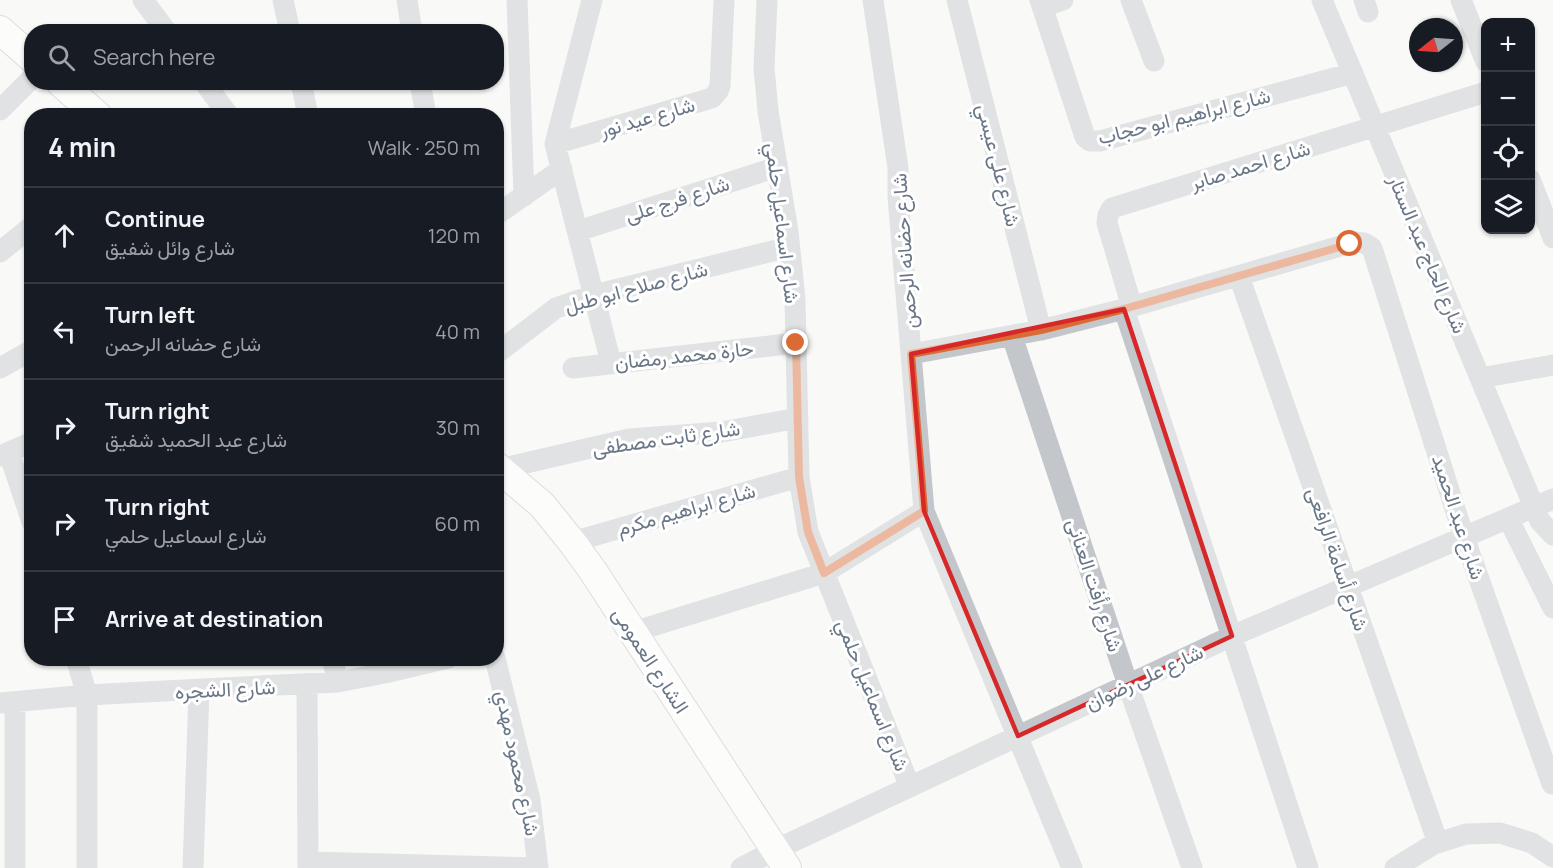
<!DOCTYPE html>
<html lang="en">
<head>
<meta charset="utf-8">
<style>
  body { margin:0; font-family:Manrope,Vazirmatn,sans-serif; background:#20242c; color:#f1f3f6 }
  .controls { position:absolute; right:18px; top:18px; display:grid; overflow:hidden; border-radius:12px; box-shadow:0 2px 4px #0004 }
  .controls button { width:54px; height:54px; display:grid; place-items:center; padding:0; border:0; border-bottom:2px solid #363941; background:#171b24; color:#f1f3f6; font:30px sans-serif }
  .compass { position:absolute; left:1409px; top:18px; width:54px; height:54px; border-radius:50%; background:#171b24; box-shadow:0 2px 4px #0004; rotate:253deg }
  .stop { position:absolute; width:18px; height:18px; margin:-14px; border:4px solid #db6b35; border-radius:50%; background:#fff }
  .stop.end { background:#db6b35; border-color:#fff; box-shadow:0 2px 6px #0008 }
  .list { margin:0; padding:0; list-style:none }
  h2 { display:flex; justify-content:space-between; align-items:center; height:78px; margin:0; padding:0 24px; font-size:26px }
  h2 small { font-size:20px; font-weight:400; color:#9ea1a6 }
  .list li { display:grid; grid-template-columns:39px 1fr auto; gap:18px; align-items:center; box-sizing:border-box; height:96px; padding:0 24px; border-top:2px solid #363941 }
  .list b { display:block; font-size:22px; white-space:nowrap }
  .list p { margin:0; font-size:20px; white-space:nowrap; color:#9ea1a6 }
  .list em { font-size:20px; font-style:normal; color:#9ea1a6 }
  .icon { flex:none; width:33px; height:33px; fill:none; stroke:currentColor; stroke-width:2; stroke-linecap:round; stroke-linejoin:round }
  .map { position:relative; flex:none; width:1553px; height:868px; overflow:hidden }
  .search { position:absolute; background:#171b24; box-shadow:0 2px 4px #0004; left:24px; top:24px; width:480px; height:66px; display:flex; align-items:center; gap:15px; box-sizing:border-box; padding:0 21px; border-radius:24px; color:#9ea1a6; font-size:22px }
  .panel { position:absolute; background:#171b24; box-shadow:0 2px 4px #0004; left:24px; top:108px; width:480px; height:558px; border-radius:24px }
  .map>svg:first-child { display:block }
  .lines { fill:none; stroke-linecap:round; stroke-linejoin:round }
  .secondary-casing { stroke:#b5babf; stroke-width:30 }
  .minor { stroke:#c3c6ca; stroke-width:21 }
  .secondary { stroke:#fff; stroke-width:28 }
  .route { stroke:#db6b35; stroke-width:8 }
  .marked { fill:none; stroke:#d62828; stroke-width:4.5; stroke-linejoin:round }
  .labels { text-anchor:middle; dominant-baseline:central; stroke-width:6; stroke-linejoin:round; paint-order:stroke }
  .street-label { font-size:20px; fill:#6a7787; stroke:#fff }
</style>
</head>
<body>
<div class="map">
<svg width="1553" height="868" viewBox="0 0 1553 868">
  <rect width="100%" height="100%" fill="#f9f9f7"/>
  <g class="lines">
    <defs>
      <path id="secondary" d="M0 30 32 58
        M60 82 98 116
        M496 466 542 505 572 542 593 571 787 868"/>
    </defs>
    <use href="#secondary" class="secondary-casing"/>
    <path class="minor" d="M143 0 167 32
      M283 0 290 32
      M407 0 412 32
      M517 0 524 196
      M592 0 555 144 611 363
      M767 0 764 68 768 111 788 231 795 299 799 477 808 532 910 787
      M873 0 898 168V197L924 511 1072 868
      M957 0 1041 330
      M1040 0 1085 137 1090 141H1100L1353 73
      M1131 0 1154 61
      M1322 0 1534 507 1540 521 1553 535
      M1364 0 1368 12
      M1461 0 1486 62
      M1042 7 1063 0
      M204 82 229 116
      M301 82 308 116
      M420 82 426 116
      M0 110 32 78
      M555 144 712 98 718 91 720 86 724 0
      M1530 179 1553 238
      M496 215 562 169
      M578 231 777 167
      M0 252 32 226
      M1239 276 1438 843
      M1132 307 1107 223 1108 215 1112 208 1486 92
      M1124 309 1308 868
      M1012 336 1128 685 1192 868
      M496 354 556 308 594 295 789 247
      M911 354 1041 330 1124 309 1354 242 1364 243 1372 248 1464 537 1552 784
      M0 368 32 350
      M573 368 796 343
      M1480 378 1553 365
      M9 453 32 522
      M0 456 32 442
      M500 469 629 439 722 432 798 418
      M1508 518 1553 608
      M572 542 799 477
      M633 632 824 573 924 511
      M76 658 87 695V868
      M332 658 338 682
      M495 658 530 800 538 868
      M307 685 308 868
      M15 702V868
      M0 703 87 695 338 682 385 673 448 658
      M309 862 536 868
      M193 868 199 690
      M741 868 775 850 1232 636 1553 499
      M1395 868 1434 844 1466 834 1500 833 1532 843 1553 857"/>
    <use href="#secondary" class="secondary"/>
  </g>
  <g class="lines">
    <path class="route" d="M796 343 799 477 808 532 824 573 924 511 911 354 1041 330 1124 309 1350 244"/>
  </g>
  <path d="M0 0H1553V868H0ZM1124 309 1232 636 1018 736 924 511 911 354Z" fill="#f9f9f7" fill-opacity=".55" fill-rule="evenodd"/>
  <path class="marked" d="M1124 309 1232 636 1018 736 924 511 911 354Z"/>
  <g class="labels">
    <g class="street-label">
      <text transform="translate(1184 116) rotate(-14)">شارع ابراهيم ابو حجاب</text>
      <text transform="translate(647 117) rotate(-16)">شارع عيد نور</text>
      <text transform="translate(999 165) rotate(76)">شارع على عيسي</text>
      <text transform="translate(1250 165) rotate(-17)">شارع احمد صابر</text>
      <text transform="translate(677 199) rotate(-18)">شارع فرج على</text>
      <text transform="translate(783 223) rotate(83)">شارع اسماعيل حلمي</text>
      <text transform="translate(904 251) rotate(-94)">شارع حضانه الرحمن</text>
      <text transform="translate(1428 254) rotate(67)">شارع الحاج عبد الستار</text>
      <text transform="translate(636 287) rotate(-15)">شارع صلاح ابو طبل</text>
      <text transform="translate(684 355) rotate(-6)">حارة محمد رمضان</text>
      <text transform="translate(666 438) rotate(-8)">شارع ثابت مصطفى</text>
      <text transform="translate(686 509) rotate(-16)">شارع ابراهيم مكرم</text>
      <text transform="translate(1459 517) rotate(72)">شارع عبد الحميد</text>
      <text transform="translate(1338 559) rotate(71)">شارع أسامة الرافعى</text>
      <text transform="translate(1095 585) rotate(72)">شارع رأفت العنانى</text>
      <text transform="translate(651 660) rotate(57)">الشارع العمومى</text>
      <text transform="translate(1144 677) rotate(-25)">شارع على رضوان</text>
      <text transform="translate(225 689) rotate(-3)">شارع الشجره</text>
      <text transform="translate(873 695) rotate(68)">شارع اسماعيل حلمي</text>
      <text transform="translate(518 763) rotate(78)">شارع محمود مهدي</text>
    </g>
  </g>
</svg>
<div class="controls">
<button>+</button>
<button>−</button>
<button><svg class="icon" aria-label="locate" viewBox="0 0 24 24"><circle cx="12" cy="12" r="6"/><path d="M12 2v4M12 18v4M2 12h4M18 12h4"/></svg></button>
<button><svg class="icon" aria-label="layers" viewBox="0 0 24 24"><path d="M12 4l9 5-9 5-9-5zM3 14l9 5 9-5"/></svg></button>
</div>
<svg class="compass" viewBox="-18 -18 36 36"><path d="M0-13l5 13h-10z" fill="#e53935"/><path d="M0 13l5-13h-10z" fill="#9ea1a6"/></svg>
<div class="stop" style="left:1350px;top:244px"></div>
<div class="stop end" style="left:796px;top:343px"></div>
<div class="search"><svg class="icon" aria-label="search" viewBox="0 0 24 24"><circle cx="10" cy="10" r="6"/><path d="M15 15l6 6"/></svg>Search here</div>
<section class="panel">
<h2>4 min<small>Walk · 250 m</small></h2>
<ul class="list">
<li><svg class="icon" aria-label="ahead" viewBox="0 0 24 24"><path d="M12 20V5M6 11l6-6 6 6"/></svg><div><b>Continue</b><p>شارع وائل شفيق</p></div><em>120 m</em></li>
<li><svg class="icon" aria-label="left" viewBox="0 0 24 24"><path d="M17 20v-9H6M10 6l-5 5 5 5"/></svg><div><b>Turn left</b><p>شارع حضانه الرحمن</p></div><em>40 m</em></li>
<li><svg class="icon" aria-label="right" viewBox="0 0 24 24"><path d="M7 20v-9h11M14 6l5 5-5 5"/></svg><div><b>Turn right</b><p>شارع عبد الحميد شفيق</p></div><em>30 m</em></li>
<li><svg class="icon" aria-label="right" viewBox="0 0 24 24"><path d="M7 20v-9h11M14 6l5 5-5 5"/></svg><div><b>Turn right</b><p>شارع اسماعيل حلمي</p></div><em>60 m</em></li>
<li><svg class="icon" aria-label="arrive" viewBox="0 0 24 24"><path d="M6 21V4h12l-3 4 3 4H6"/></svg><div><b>Arrive at destination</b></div></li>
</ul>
</section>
</div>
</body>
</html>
